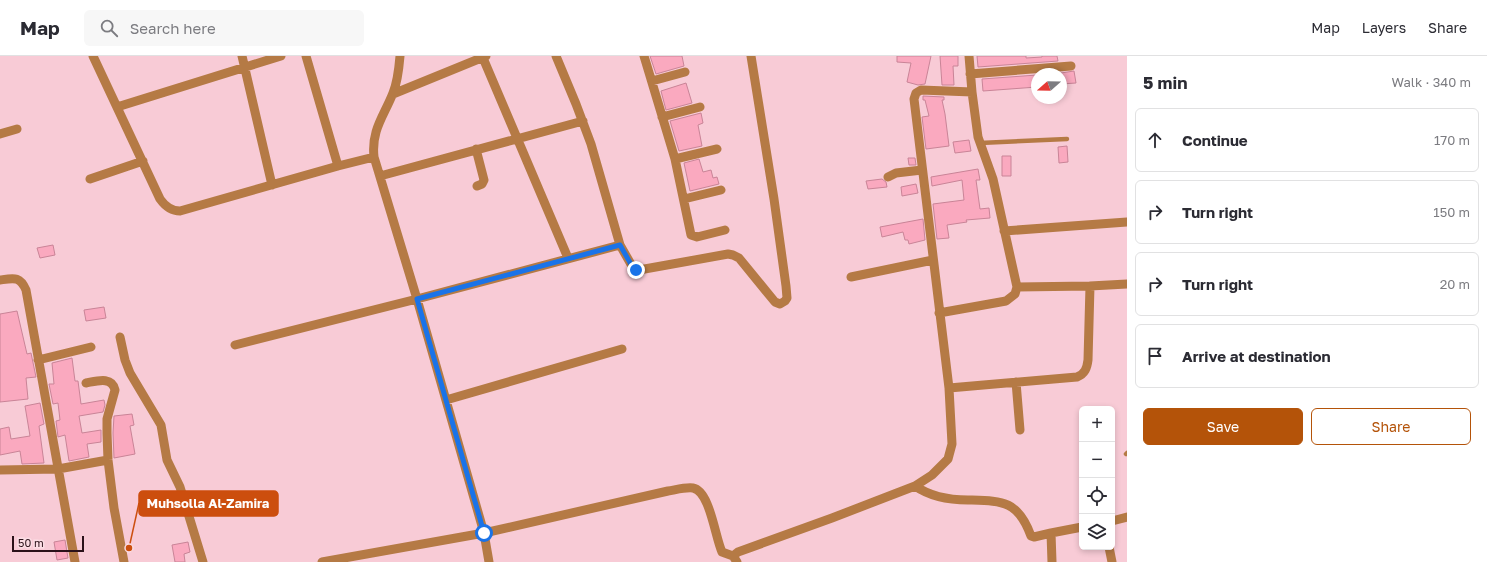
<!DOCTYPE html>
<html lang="en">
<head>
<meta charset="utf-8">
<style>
  body { margin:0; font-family:"Golos Text",sans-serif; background:#f7f7f7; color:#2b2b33 }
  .controls { position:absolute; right:12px; bottom:12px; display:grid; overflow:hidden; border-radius:6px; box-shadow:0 2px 6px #0003 }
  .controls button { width:36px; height:36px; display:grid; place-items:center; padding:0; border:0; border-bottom:1px solid #e1e1e2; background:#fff; color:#2b2b33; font:20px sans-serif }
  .compass { position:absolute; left:1031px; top:12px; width:36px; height:36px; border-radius:50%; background:#fff; box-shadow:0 2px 6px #0003; rotate:250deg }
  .scale { position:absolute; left:12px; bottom:10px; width:72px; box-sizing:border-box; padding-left:4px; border:2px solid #2b1119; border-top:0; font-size:11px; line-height:14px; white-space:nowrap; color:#2b1119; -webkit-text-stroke:3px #fbdde4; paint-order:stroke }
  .stop { position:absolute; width:12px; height:12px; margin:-9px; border:3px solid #1a73e8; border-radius:50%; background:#fff }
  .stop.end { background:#1a73e8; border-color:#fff; box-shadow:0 1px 4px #0008 }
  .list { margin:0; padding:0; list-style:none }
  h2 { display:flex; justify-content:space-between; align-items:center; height:52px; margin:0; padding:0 16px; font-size:17px }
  h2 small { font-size:13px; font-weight:400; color:#7c7c81 }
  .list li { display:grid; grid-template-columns:26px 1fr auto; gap:12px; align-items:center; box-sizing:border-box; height:64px; margin:0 8px 8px; padding:0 8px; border:1px solid #e1e1e2; border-radius:6px }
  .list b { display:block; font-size:15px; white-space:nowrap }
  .list em { font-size:13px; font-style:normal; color:#7c7c81 }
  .actions { display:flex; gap:8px; padding:12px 16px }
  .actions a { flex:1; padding:9px 0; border:1px solid #b45309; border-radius:6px; text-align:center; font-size:14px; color:#b45309 }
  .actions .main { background:#b45309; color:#fff }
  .icon { flex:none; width:22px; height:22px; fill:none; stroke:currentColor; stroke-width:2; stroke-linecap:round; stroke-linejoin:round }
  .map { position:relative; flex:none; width:1127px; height:506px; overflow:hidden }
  header { display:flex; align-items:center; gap:24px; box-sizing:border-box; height:56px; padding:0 20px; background:#fff; border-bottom:1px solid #e1e1e2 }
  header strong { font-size:19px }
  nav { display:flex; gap:22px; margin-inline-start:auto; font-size:14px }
  .search { width:280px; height:36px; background:#f7f7f7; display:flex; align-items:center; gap:10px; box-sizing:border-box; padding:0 14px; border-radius:6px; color:#7c7c81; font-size:15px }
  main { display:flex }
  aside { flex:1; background:#fff }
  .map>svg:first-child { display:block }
  .building { fill:#faa9bf; stroke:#c98497 }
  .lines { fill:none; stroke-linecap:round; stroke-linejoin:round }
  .service { stroke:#b57a45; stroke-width:4.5 }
  .minor { stroke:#b57a45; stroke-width:9 }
  .route { stroke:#1a73e8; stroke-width:5 }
  .leader { fill:none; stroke:#cc4e0e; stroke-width:1.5 }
  .callout-dot { fill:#cc4e0e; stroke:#fbdde4; stroke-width:1.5 }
  .callout { fill:#cc4e0e; stroke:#cc4e0e; stroke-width:1.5 }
  .callout-label { font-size:13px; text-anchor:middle; font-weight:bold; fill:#fff }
</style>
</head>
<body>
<header>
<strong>Map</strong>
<div class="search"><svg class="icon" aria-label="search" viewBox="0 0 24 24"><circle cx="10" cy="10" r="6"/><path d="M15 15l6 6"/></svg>Search here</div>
<nav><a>Map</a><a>Layers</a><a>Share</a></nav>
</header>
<main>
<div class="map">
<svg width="1127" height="506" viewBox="0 0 1127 506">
  <rect width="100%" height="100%" fill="#f8cbd6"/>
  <path class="building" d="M650 0H682L684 10 656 18Z
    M897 0H931L925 28 918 29 907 26 911 7 897 6Z
    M940 0H958V10H953L954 29H942Z
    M977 0H1026V2L1042 1V0H1057L1058 5 978 11Z
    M1074 15 1076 27 1061 28V17Z
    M1037 19V31L983 35 982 23Z
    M686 27 692 47 666 54 661 35Z
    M923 40 944 41V44H942L945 58 949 90 926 93 922 61 929 60 925 44H923Z
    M701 57 703 67 698 69 702 90 679 95 670 65Z
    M969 84 971 95 955 97 953 86Z
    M1067 90 1068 106 1059 107 1058 91Z
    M1002 100H1011V120H1002Z
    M908 102H915L916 109H909Z
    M699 103 703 116 711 114 713 122 717 121 719 128 690 135 684 107Z
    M978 113 980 124H976L980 153 989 152 990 162 966 164 967 166 947 169 949 182 937 183 933 148 964 144 962 124 932 130 931 121Z
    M882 123 886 126 887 131 868 133 866 125Z
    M916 128 918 137 902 140 901 131Z
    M923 163 925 184 909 188 908 184H905L903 176 882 181 880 171Z
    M53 189 55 199 40 202 37 192Z
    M104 251 106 262 86 265 84 254Z
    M17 255 27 298 31 297 36 321 26 322 28 343 0 346V258Z
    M72 302 75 325H78L81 348 104 344 105 349 103 356 79 360 82 377 101 374V386L87 388 89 401 69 405 65 379 58 381 56 365 60 364 58 347 53 348 49 328H54L52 307Z
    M40 347 44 368 39 370 44 407 22 408 20 395 0 399V373L9 371 11 383 30 380 25 350Z
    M132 358 134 369 130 370 135 398 114 402 113 377 114 360Z
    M65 484 68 502 57 504 54 486Z
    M188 486 190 496 184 498 185 506H175L172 489Z"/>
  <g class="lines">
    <path class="service" d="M980 87 1067 83
      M1126 398 1127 397"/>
    <path class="minor" d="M93 0 160 143C165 150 171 155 180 155L338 110 374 101
      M242 0 272 129
      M306 0 338 110
      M400 0C399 12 398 25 393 37 384 60 371 74 374 101L417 243 484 477 489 506
      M556 0 576 48 591 88 620 189 632 210 639 214 728 198 733 199 739 202 775 246 780 248 785 245 787 242 786 230 774 143 751 0
      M644 0 675 103 691 179 697 181 725 174
      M483 2 568 202
      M970 18 1071 10
      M652 25 685 16
      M393 38 486 0
      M117 51 281 0
      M662 61 700 51
      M0 78 17 73
      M476 93 484 124 482 128 477 130
      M675 103 717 93
      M380 120 583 65
      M888 121 896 117 922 114
      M90 123 143 105
      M684 143 721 134
      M1004 175 1127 166
      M851 221 933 204
      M0 224C14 222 20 220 26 234L75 506
      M1090 230 1127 228
      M939 257 1006 245 1015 238 1017 231 993 123 978 81 972 36 969 0
      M120 281 125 304 130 317 161 369 167 404 180 431 203 506
      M235 289 417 243 620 189
      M38 304 91 291
      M1016 326 1020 374
      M86 327C97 325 112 320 115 334L107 363V377L108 404 114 452 124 506
      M949 332 1077 321C1085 318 1087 312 1088 304L1090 230 1017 231
      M446 344 622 293
      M0 414 58 413 108 404
      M915 430C931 441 949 444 968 444 1002 445 1018 444 1031 480L1034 481 1051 477
      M1112 465 1127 461
      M1109 491 1112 506
      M733 500 738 496 832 462 915 430 932 419 948 403 952 388 949 332 914 43 916 37 921 34 972 36
      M322 506 484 477 668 435C675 434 685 431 693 432 710 435 715 481 722 496L733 500 737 506
      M1052 506 1051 477 1082 471"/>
  </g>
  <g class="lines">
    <path class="route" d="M484 477 417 243 620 189 632 210 636 214"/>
  </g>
  <path class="leader" d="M129 492L139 447"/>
  <circle class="callout-dot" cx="129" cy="492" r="4"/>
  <rect class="callout" x="139" y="435" width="139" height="25" rx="4"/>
  <g class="callout-label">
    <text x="208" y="452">Muhsolla Al-Zamira</text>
  </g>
</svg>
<div class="controls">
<button>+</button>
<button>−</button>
<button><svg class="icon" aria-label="locate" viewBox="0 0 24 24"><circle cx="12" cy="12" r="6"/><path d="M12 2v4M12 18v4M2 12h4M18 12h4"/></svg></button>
<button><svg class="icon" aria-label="layers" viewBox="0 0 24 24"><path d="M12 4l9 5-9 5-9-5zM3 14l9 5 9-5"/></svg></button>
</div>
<svg class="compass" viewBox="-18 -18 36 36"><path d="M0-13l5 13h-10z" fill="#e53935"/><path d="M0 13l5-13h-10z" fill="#7c7c81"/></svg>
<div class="scale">50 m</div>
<div class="stop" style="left:484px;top:477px"></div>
<div class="stop end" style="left:636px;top:214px"></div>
</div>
<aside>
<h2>5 min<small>Walk · 340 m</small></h2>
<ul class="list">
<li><svg class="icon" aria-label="ahead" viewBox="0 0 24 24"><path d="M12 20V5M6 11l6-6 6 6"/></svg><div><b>Continue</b></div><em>170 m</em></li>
<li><svg class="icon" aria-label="right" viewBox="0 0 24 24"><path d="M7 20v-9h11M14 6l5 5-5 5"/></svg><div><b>Turn right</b></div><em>150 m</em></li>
<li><svg class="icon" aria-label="right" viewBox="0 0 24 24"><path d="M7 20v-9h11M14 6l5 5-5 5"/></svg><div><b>Turn right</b></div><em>20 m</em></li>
<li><svg class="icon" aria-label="arrive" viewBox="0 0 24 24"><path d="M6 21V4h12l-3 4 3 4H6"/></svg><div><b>Arrive at destination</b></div></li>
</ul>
<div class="actions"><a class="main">Save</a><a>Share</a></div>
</aside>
</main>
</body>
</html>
